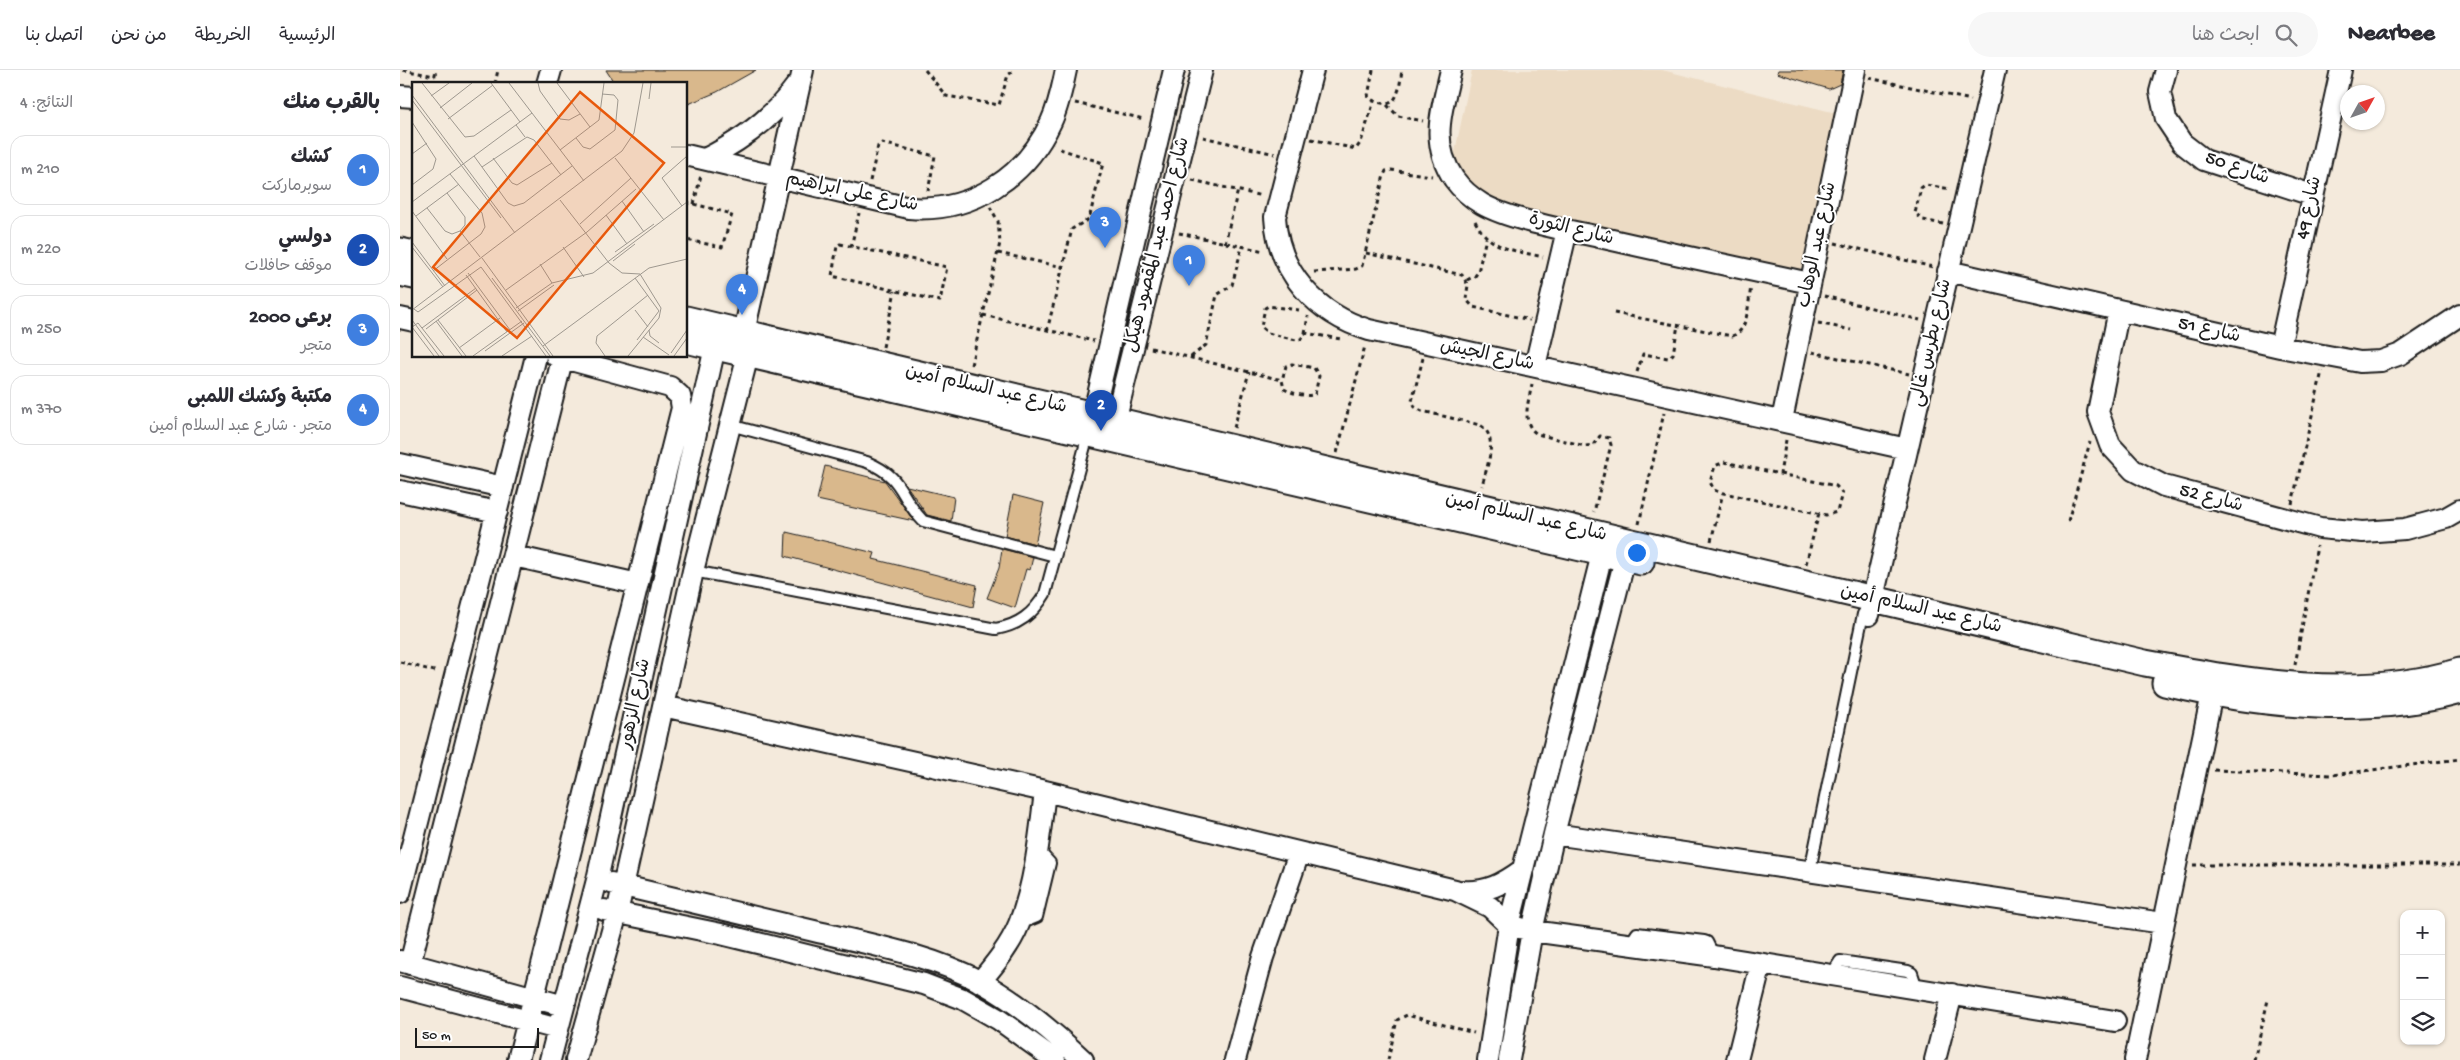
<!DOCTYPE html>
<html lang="ar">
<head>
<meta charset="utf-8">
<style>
  body { margin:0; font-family:"Gochi Hand","Playpen Sans Arabic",sans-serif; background:#f7f7f7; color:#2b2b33; direction:rtl }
  .controls { position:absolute; right:15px; bottom:15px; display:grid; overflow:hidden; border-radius:10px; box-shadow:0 1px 4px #0004 }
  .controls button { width:45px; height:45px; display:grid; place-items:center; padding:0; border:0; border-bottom:1px solid #e1e1e2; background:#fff; color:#2b2b33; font:25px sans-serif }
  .compass { position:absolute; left:1940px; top:15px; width:45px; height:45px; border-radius:50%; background:#fff; box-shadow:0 1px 4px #0004; rotate:50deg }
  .scale { position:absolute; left:15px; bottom:12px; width:124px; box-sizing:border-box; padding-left:5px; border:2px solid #1c1c1c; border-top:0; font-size:14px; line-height:18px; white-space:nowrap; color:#1c1c1c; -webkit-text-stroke:4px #fff; paint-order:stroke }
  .you { position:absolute; left:1236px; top:482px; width:18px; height:18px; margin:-12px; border:4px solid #fff; border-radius:50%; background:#1a73e8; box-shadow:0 0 0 8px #1a73e833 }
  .badge { display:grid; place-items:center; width:32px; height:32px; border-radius:50%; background:#b45309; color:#fff; font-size:16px; font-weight:700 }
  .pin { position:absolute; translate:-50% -41px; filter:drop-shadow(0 1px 2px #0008) }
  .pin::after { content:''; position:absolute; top:26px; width:18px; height:15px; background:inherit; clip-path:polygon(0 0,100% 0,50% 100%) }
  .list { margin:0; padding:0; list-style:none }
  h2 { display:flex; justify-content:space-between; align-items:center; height:65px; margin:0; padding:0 20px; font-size:21px }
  h2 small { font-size:16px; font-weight:400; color:#7c7c81 }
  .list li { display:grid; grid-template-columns:32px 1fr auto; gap:15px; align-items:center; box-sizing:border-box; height:70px; margin:0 10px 10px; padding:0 10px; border:1px solid #e1e1e2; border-radius:15px }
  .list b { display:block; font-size:19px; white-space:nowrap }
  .list p { margin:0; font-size:16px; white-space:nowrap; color:#7c7c81 }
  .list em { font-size:16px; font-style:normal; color:#7c7c81 }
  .icon { flex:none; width:28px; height:28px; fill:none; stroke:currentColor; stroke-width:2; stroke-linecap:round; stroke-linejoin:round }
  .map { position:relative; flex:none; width:2060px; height:990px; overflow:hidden; direction:ltr }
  header { display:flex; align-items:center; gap:30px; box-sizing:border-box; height:70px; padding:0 25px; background:#fff; border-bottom:1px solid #e1e1e2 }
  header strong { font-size:24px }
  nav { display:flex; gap:28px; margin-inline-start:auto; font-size:18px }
  .search { width:350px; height:45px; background:#f7f7f7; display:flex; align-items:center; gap:12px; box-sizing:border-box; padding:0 18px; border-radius:28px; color:#7c7c81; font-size:19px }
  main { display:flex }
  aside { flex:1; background:#fff }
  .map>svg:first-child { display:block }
  .built { fill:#ecdbc4 }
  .building { fill:#d9b88c; stroke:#1c1c1c }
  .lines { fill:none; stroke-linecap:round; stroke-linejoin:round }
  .service-casing { stroke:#1c1c1c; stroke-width:14 }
  .minor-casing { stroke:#1c1c1c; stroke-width:24 }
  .tertiary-casing { stroke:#1c1c1c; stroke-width:29 }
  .path { stroke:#1c1c1c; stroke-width:3; stroke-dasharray:4 4; stroke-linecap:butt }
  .service { stroke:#fff; stroke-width:10 }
  .minor { stroke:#fff; stroke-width:20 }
  .tertiary { stroke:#fff; stroke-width:25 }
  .labels { text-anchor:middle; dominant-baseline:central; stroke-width:4; stroke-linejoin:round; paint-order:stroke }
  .street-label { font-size:19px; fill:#1c1c1c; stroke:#fff }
  .inset-road { fill:none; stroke:#9e988f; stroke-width:1 }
  .view { fill:#e8590c; fill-opacity:0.15; stroke:#e8590c; stroke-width:2.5 }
  .inset-edge { fill:none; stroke:#1c1c1c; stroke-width:2.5 }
</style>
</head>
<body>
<header>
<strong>Nearbee</strong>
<div class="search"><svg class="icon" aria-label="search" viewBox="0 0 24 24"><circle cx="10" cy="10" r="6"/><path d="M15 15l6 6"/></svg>ابحث هنا</div>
<nav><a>الرئيسية</a><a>الخريطة</a><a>من نحن</a><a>اتصل بنا</a></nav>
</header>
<main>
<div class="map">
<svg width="2060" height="990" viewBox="0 0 2060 990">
  <rect width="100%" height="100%" fill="#f4eadc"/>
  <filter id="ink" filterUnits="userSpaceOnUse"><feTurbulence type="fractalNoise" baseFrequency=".02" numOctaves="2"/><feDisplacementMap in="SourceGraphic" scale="10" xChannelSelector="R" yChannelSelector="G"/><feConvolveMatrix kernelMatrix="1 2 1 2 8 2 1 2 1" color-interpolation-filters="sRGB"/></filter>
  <g filter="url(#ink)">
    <path class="built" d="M1072 0H1262L1436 43 1401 200 1092 132 1068 120 1053 91Z"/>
    <path class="building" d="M206 0H356L317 22 286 35V14H215Z
      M1378 0H1443L1440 14 1429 19 1377 3Z
      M425 396 485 411 514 451 417 430Z
      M507 416 554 427 551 451 527 445Z
      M613 425 644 433 635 474 605 466Z
      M386 462 475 483 473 489 577 515 573 537 385 486Z
      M602 479 633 487 630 500 626 499 615 538 587 528 599 498Z"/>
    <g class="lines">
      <defs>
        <path id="service" d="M330 355 467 392C505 408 498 425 523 451L655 486
          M293 501 596 559C619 555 633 544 645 524L688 365
          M1410 800 1463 544
          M620 854 637 847 650 793 638 780
          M1229 875 1237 863 1304 871 1307 872 1314 886
          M1431 905 1440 891 1508 901 1512 903 1517 918"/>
        <path id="minor" d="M913 0 875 147C878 203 917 244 969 260L1507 379
          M1051 0C1042 40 1029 72 1054 109 1062 120 1072 128 1082 134 1110 150 1167 160 1199 167 1269 183 1340 198 1410 213
          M1766 0 1760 22 1766 49 1782 73 1804 90 1912 125
          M147 14 151 0
          M0 26 14 27
          M286 85 509 138C571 143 625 108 651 52 659 35 662 18 666 0
          M305 89C341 71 372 49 396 16
          M1548 201 1880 277 1960 292 1981 291 2001 284 2060 245
          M1719 240 1698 342 1710 375 1733 400 1764 416 1920 458 1963 462 2005 459 2046 448 2060 440
          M0 248 14 251
          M344 262 403 0
          M1880 277 1941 0
          M1135 296 1167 160
          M693 346 774 0
          M1382 350 1455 0
          M715 351 802 0
          M0 394 103 417
          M0 421 97 442
          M114 486 238 514
          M1469 545 1595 0
          M263 636 645 721 1055 820 1090 837 1109 855 1132 861 1314 886 1715 951
          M1154 764 1763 853
          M211 813C278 829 346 845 414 861 469 874 531 885 581 912 619 933 652 961 683 990
          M1062 821C1086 823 1103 814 1122 800
          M0 823 136 286
          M204 840 321 864 524 914 563 929 598 949 655 990
          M0 891 164 936
          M10 894 163 286
          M580 912C595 894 610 876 619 854 635 814 640 764 645 721
          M0 917 158 959
          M118 990 282 338 280 326 270 317 156 286
          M150 990 197 810 315 277
          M176 990 217 843 293 501 348 285
          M835 990 863 887 899 783
          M1088 990 1109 855 1202 484
          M1109 990 1132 861 1154 764 1225 489
          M1337 990 1361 894
          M1535 990 1552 924
          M1735 990 1812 624"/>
        <path id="tertiary" d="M0 181 14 184
          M0 203 14 206
          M286 249 1745 593C1846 612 1959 632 2060 601
          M286 270 1241 492
          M1765 613C1860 635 1965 647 2060 621"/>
      </defs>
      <use href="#service" class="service-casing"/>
      <use href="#minor" class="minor-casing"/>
      <use href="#tertiary" class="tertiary-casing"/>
      <path class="path" d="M3 0 35 6
        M525 0 546 26 599 35 608 5 615 0
        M973 0 968 26C972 31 976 32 982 33 999 38 1000 12 1002 0
        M1469 8 1571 30
        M33 14 36 0
        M95 14 98 0
        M675 33 744 49
        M987 35 998 46 1023 51
        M803 67 875 84
        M911 69 956 79 961 72 974 31
        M792 110 862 126
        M470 111 478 76 482 73 535 86 528 121
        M286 132 332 144 322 177 286 170
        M294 134 301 105
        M1075 151C1090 180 1114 180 1143 187
        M1543 154 1523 150 1515 143 1521 118 1525 115 1551 119
        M779 163 864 181
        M825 173 838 120
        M1435 173 1533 197
        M440 174 547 197 540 231 432 206 437 176Z
        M451 177 459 143
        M598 183 663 197
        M966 183 1062 205 1068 215 1066 229 1073 237 1130 250
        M914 202 956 199 962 196 984 105 986 101 991 100 1032 106
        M1067 210 1075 206 1078 202 1086 168
        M1424 226 1520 250
        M899 240 868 236 865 238 861 257 868 263 896 270 901 269 905 263 941 269
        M1214 243 1332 266C1349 261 1348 232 1351 217
        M583 245 694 271
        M1418 253 1451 260
        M647 261 672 159 689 149 703 93 657 78
        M905 263 908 246
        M483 277 495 221
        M751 278 882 310 884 319C892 323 907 328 915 324L919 306 914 298 892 294 886 296 882 310
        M1412 282 1509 304
        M791 287 806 275 817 225 832 215 842 177
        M1023 288 1012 331 1015 337 1022 341 1080 355C1100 367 1086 398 1082 416
        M571 295 600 173 598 151 590 137
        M1237 302 1243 284 1268 288 1273 284 1278 255
        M1132 314C1129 331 1120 352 1137 364L1185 376 1193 375 1200 366 1209 368 1211 375 1194 442
        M834 358 849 302
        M937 383 965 276
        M1380 404 1436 416 1442 423 1437 442 1426 445 1319 422 1314 420 1310 412 1315 396 1324 392 1380 404 1386 370
        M1892 434 1922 301
        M1668 451 1690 372
        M1239 454 1264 343
        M1311 471 1323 423
        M1406 494 1419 443
        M0 592 38 602
        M1895 595 1917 476
        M1814 700 1931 705 2060 689
        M1793 795H2060
        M988 990 997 950 1007 945 1074 963
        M1854 990 1868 930"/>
      <use href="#service" class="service"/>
      <use href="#minor" class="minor"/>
      <use href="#tertiary" class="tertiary"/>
    </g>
  </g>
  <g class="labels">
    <g class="street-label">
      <text transform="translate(1837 99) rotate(20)">شارع 50</text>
      <text transform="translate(452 123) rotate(12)">شارع على ابراهيم</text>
      <text transform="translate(1910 138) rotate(-78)">شارع 49</text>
      <text transform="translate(1171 160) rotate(14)">شارع الثورة</text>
      <text transform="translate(758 175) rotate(-76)">شارع احمد عبد المقصود هيكل</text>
      <text transform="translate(1418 175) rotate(-78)">شارع عبد الوهاب</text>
      <text transform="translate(1809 261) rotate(13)">شارع 51</text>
      <text transform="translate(1532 273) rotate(-77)">شارع بطرس غالى</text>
      <text transform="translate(1087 286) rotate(12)">شارع الجيش</text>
      <text transform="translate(586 320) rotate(13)">شارع عبد السلام أمين</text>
      <text transform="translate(1811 429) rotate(15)">شارع 52</text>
      <text transform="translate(1126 448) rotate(13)">شارع عبد السلام أمين</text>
      <text transform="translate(1521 540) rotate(13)">شارع عبد السلام أمين</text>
      <text transform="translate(236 634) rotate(-78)">شارع الزهور</text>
    </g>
  </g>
  <g transform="translate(12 12)">
    <rect width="275" height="275" fill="#f4eadc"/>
    <path class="inset-road" d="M10 1 53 55 62 54 99 28M79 1 108 40M97 1 172 99M126 1 128 9 148 37 157 38 168 32M145 1 178 45M0 13 103 151M19 14 37 1M237 17 239 1M0 18 89 136M28 26 60 1M36 37 81 3M0 40 24 77 21 87 0 103M104 43 113 55M164 56 171 65 178 67 203 48 206 18 202 13 190 12M259 65H275M148 68 187 38 192 1M0 72 15 61M62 74 96 121 102 124 112 121 160 84M81 76 100 101 105 103 140 81M203 76 252 138M70 85 115 55 122 58 149 93M148 118 197 181 210 191 228 192 249 226 247 236 216 274M210 119 232 150M0 120 120 31M270 124 250 96 275 74M15 126 33 149 40 152 48 149 53 143V135L35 111M0 129 35 177M194 133 215 162M4 134 47 102M168 142 219 96M48 149 68 175M0 160 33 204M0 165 31 205M151 165 172 195M203 170 242 142M70 176 141 274M201 179 223 162M128 182 140 201M21 189 69 152 73 145 70 131 38 92M56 191 98 248M54 193 95 250M80 196 138 274M223 196 247 229 225 258M94 208 175 150 224 107M104 226 140 201 181 191 275 120M2 227 6 230 69 185 134 274M0 228 210 69 222 51 231 1M223 228 236 245M106 229 142 203M0 238 27 274M26 238 54 274M24 239 50 274M0 245 6 241 32 274M0 245 22 274M10 246 64 206M14 247 65 208M237 248 238 254 247 261M231 255 257 273M131 264 237 186 275 177M47 266 88 236M73 269 112 241M259 271 275 248M61 274 110 239M90 274 120 254M193 274 184 261 185 254 236 213M262 274 275 256"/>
    <path class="view" d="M168 10 252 81 105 256 21 185Z"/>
    <rect width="275" height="275" class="inset-edge"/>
  </g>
</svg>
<div class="controls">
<button>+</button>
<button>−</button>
<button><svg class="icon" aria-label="layers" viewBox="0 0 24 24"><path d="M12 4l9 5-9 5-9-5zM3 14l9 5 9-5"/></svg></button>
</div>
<svg class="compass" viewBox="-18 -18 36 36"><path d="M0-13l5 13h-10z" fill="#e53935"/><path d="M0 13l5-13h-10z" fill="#7c7c81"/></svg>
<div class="scale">50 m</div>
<div class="you"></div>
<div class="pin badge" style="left:789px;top:216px;background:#3f7fe0">1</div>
<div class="pin badge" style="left:701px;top:361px;background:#1a4fb4">2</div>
<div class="pin badge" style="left:705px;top:178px;background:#3f7fe0">3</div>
<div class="pin badge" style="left:342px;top:245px;background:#3f7fe0">4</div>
</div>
<aside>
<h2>بالقرب منك<small>النتائج: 4</small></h2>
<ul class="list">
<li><span class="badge" style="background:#3f7fe0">1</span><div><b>كشك</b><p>سوبرماركت</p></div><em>210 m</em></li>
<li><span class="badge" style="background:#1a4fb4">2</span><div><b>دولسي</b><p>موقف حافلات</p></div><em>220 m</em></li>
<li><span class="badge" style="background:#3f7fe0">3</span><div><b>برعى 2000</b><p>متجر</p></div><em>250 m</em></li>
<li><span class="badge" style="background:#3f7fe0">4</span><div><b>مكتبة وكشك اللمبى</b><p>متجر · شارع عبد السلام أمين</p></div><em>370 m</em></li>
</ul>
</aside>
</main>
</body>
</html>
